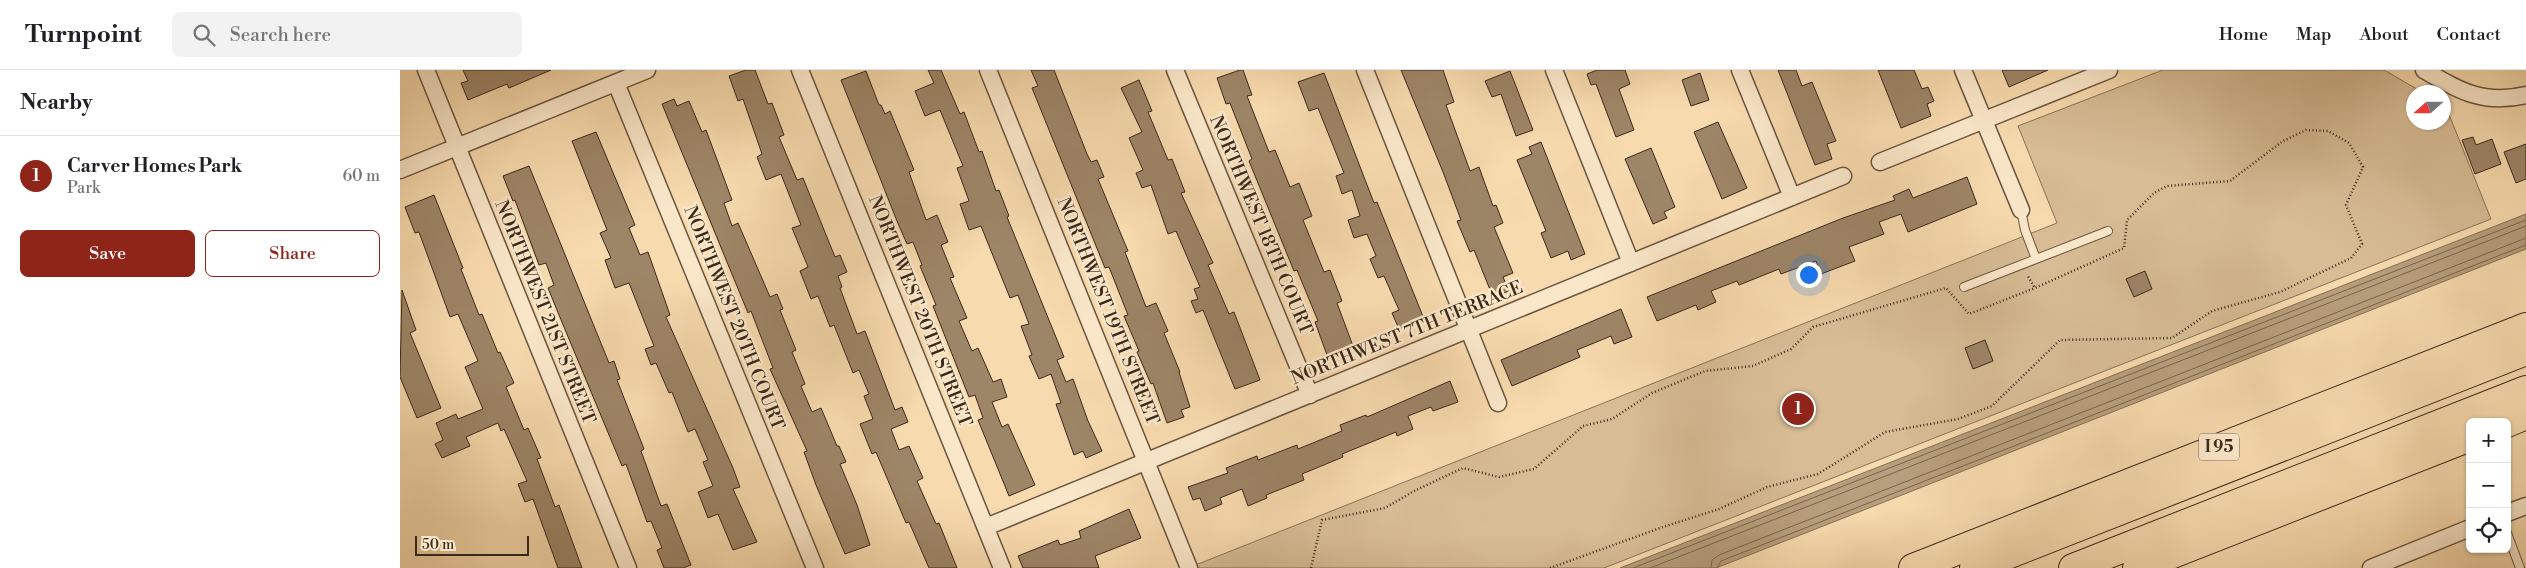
<!DOCTYPE html>
<html lang="en">
<head>
<meta charset="utf-8">
<style>
  body { margin:0; font-family:"Libre Bodoni",serif; background:#f2f2f2; color:#202124 }
  .controls { position:absolute; right:15px; bottom:15px; display:grid; overflow:hidden; border-radius:8px; box-shadow:0 1px 4px #0004 }
  .controls button { width:45px; height:45px; display:grid; place-items:center; padding:0; border:0; border-bottom:1px solid #e0e0e0; background:#fff; color:#202124; font:25px sans-serif }
  .compass { position:absolute; left:2006px; top:15px; width:45px; height:45px; border-radius:50%; background:#fff; box-shadow:0 1px 4px #0004; rotate:249deg }
  .scale { position:absolute; left:15px; bottom:12px; width:114px; box-sizing:border-box; padding-left:5px; border:2px solid #3b291a; border-top:0; font-size:14px; line-height:18px; white-space:nowrap; color:#3b291a; -webkit-text-stroke:4px #fae7ca; paint-order:stroke }
  .you { position:absolute; left:1408px; top:204px; width:18px; height:18px; margin:-12px; border:4px solid #fff; border-radius:50%; background:#1a73e8; box-shadow:0 0 0 8px #1a73e833 }
  .badge { display:grid; place-items:center; width:32px; height:32px; border-radius:50%; background:#8f2418; color:#fff; font-size:16px; font-weight:700 }
  .pin { position:absolute; translate:-50% -50%; border:2px solid #fff; box-shadow:0 1px 5px #0006 }
  .list { margin:0; padding:0; list-style:none }
  h2 { display:flex; justify-content:space-between; align-items:center; height:65px; margin:0; padding:0 20px; font-size:21px }
  h2 small { font-size:16px; font-weight:400; color:#757577 }
  .list li { display:grid; grid-template-columns:32px 1fr auto; gap:15px; align-items:center; box-sizing:border-box; height:80px; padding:0 20px; border-top:1px solid #e0e0e0 }
  .list b { display:block; font-size:19px; white-space:nowrap }
  .list p { margin:0; font-size:16px; white-space:nowrap; color:#757577 }
  .list em { font-size:16px; font-style:normal; color:#757577 }
  .actions { display:flex; gap:10px; padding:15px 20px }
  .actions a { flex:1; padding:11px 0; border:1px solid #8f2418; border-radius:8px; text-align:center; font-size:18px; color:#8f2418 }
  .actions .main { background:#8f2418; color:#fff }
  .icon { flex:none; width:28px; height:28px; fill:none; stroke:currentColor; stroke-width:2; stroke-linecap:round; stroke-linejoin:round }
  .map { position:relative; flex:none; width:2126px; height:498px; overflow:hidden }
  header { display:flex; align-items:center; gap:30px; box-sizing:border-box; height:70px; padding:0 25px; background:#fff; border-bottom:1px solid #e0e0e0 }
  header strong { font-size:24px }
  nav { display:flex; gap:28px; margin-inline-start:auto; font-size:18px }
  .search { width:350px; height:45px; background:#f2f2f2; display:flex; align-items:center; gap:12px; box-sizing:border-box; padding:0 18px; border-radius:8px; color:#757577; font-size:19px }
  main { display:flex }
  aside { flex:1; background:#fff }
  .map>svg:first-child { display:block }
  .green { fill:#d7bc95; stroke:#897258 }
  .water { fill:#b79e7c; stroke:#856f55 }
  .lines { fill:none; stroke-linecap:round; stroke-linejoin:round }
  .shore { stroke:#79644b; stroke-width:1 }
  .building { fill:#9d8567; stroke:#3b291a }
  .lane-casing { stroke:#6a553f; stroke-width:10 }
  .street-casing { stroke:#6a553f; stroke-width:19 }
  .highway-casing { stroke:#3b291a; stroke-width:30 }
  .path { stroke:#3b291a; stroke-width:2.5; stroke-dasharray:1 2.5; stroke-linecap:butt }
  .lane { stroke:#fae7ca; stroke-width:8 }
  .street { stroke:#fae7ca; stroke-width:16 }
  .highway { stroke:#f7daae; stroke-width:28 }
  .labels { text-anchor:middle; dominant-baseline:central; stroke-width:5; stroke-linejoin:round; paint-order:stroke }
  .shield { fill:#fae7ca; stroke:#74624f; stroke-width:1 }
  .shield-label { font-size:16px; font-weight:bold; fill:#3b291a }
  .street-label { font-size:18px; fill:#3b291a; stroke:#fae7ca }
</style>
</head>
<body>
<header>
<strong>Turnpoint</strong>
<div class="search"><svg class="icon" aria-label="search" viewBox="0 0 24 24"><circle cx="10" cy="10" r="6"/><path d="M15 15l6 6"/></svg>Search here</div>
<nav><a>Home</a><a>Map</a><a>About</a><a>Contact</a></nav>
</header>
<main>
<aside>
<h2>Nearby<small></small></h2>
<ul class="list">
<li><span class="badge">1</span><div><b>Carver Homes Park</b><p>Park</p></div><em>60 m</em></li>
</ul>
<div class="actions"><a class="main">Save</a><a>Share</a></div>
</aside>
<div class="map">
<svg width="2126" height="498" viewBox="0 0 2126 498">
  <rect width="100%" height="100%" fill="#f7daae"/>
  <filter id="stains"><feTurbulence type="fractalNoise" baseFrequency=".004" numOctaves="4"/><feColorMatrix values="0 0 0 0 .2 0 0 0 0 .09 0 0 0 0 .02 0 0 0 .5 -.17"/></filter>
  <radialGradient id="worn" r=".72"><stop offset=".6" stop-color="#630" stop-opacity="0"/><stop offset="1" stop-color="#630" stop-opacity=".3"/></radialGradient>
  <path class="green" d="M1763 0H1984L2022 22H2014V52H2044V35L2046 37 2091 149 1204 498H788L1657 153 1618 56Z"/>
  <path class="water" d="M2126 144V179L1408 462 1316 498H1220Z"/>
  <g class="lines">
    <path class="shore" d="M1233 498 2126 150
      M1250 498 2126 156
      M1311 498 1312 490 1319 485 2126 168
      M1317 498 1321 491 2126 175"/>
  </g>
  <path class="building" d="M63 0H151L109 18 107 14 68 30 61 13 68 11Z
    M346 0H355L368 34 372 33 384 65 379 67 397 110 403 108 435 187 440 185 447 202 438 206 442 217 440 218 457 264 465 261 495 340 502 337 508 352 491 359 499 380 509 376 523 408 517 411 536 454 539 453 557 498H529L509 452 506 453 476 382 472 384 460 354 473 349 464 326 469 324 459 300 453 303 434 255 430 257 418 226 411 229 400 201 408 197 392 158 401 155 381 104 366 110 357 87 362 84 343 29 338 31 329 6Z
    M528 0H541L560 44 564 42 579 82 582 81 596 121 599 120 609 146 607 147 664 287 657 290 666 312 673 309 688 351 702 381 686 388 683 381 674 385 656 334 661 333 651 304 639 309 629 286 632 285 621 256 629 254 618 225 610 228 581 156 569 160 560 134 569 131 557 98 563 96 540 40 525 46 515 21 534 13Z
    M631 0H654L687 84 691 92 697 90 704 107 698 109 728 181 725 182 746 237 756 233 768 261 764 263 780 302H779L790 337 781 340 784 347 767 353 753 313 751 314 737 282 739 281 724 246 728 245 709 197 705 198 632 18 638 16Z
    M840 0H843L852 25 847 26 869 82 875 80 890 117 899 113 912 146 903 150 924 202 930 200 942 231 937 233 953 276 927 285 915 252 918 251 897 200 894 201 849 91 852 89 830 33 826 34 817 8Z
    M1001 0H1043L1054 32 1046 35 1070 101 1079 97 1093 136 1096 135 1103 153 1094 157 1113 203 1103 207 1109 221 1093 227 1074 180 1070 182 1057 151 1061 150 1043 102Z
    M1197 0H1225L1230 14 1219 19 1234 60 1216 67 1196 14 1191 15 1187 4Z
    M1378 0H1396L1402 16 1412 12 1436 71 1427 74 1432 89 1415 95Z
    M1478 0H1514L1522 19 1528 17 1534 31 1527 34 1531 46 1501 58Z
    M1602 0H1648L1609 17Z
    M466 1 479 35H481L485 44 490 41 514 100 509 102 526 150 537 145 548 172 541 175 554 207 550 208 567 248 559 251 572 281 578 278 593 312 601 309 607 327 592 332 602 357 608 354 635 415 609 426 578 350 583 348 575 325 569 327 533 236 536 235 520 196 522 195 513 172 507 174 497 151 441 10Z
    M1110 1 1133 60 1116 66 1101 24 1092 27 1085 11Z
    M924 3 974 133 977 132 1024 249 999 259 992 243 999 240 984 206 978 208 970 189 976 186 967 164 954 168 948 150 960 146 952 120 942 124 936 106 944 103 918 38 909 41 898 12Z
    M1300 3 1309 30 1291 36 1282 10Z
    M739 10 752 41 748 42 768 90 772 89 785 122 781 123 813 193 808 195 829 244 834 242 860 310 835 319 803 240 796 243 791 231 798 229 794 219 800 217 776 161 768 164 751 115 742 118 736 103 743 100 729 68 742 62 721 18Z
    M274 29 277 36 289 31 302 62 306 60 332 130 324 133 332 156 338 153 370 227 377 224 383 239 380 240 396 280 392 282 405 314 401 316 412 342 421 338 437 376H439L446 392 440 394 457 435 470 475 445 484 416 415 404 382 407 381 370 299 373 298 351 241 348 243 262 34Z
    M1318 52 1347 118 1322 129 1294 62Z
    M196 62 235 155 229 158 240 185 248 182 270 245 266 247 333 398 340 417 333 419 357 472 333 480 318 444 308 448 298 422 313 416 303 392 308 390 295 359 288 362 272 322 269 323 256 293 251 295 245 279 254 276 229 213 215 218 205 190 211 188 200 163 207 160 172 71Z
    M2073 67 2076 75 2092 69 2101 94 2075 104 2062 70Z
    M1141 72 1185 184 1171 190 1168 181 1151 188 1141 163 1146 161 1117 90 1132 84 1129 77Z
    M2126 74V109L2116 113 2104 82Z
    M1251 78 1275 137 1264 142 1267 148 1253 154 1225 89Z
    M129 96 209 293 214 291 220 309 217 310 244 379 241 381 261 436 267 434 291 495 283 498H264L257 480 262 478 251 451 247 452 226 394 222 396 159 245 148 218 154 215 146 193 139 195 115 130 113 131 103 106Z
    M1567 107 1577 134 1508 162 1501 144 1479 152 1484 164 1449 177 1455 191 1421 204 1416 191 1381 204 1379 199 1339 215 1337 211 1311 221 1316 232 1298 240 1296 235 1257 251 1247 227 1443 148 1495 130 1493 126 1509 119 1513 128Z
    M34 125 63 198 61 199 79 245 82 244 98 283 100 282 114 313 106 317 124 360 128 358 141 388 137 389 155 437 159 435 182 498H158L133 429 125 432 118 414 127 411 104 359 101 361 98 353 66 367 70 376 42 388 35 374 43 370 36 353 56 344 58 349 83 339 65 297 78 291 58 244 50 247 19 162 15 163 5 137Z
    M1745 201 1752 219 1734 227 1726 209Z
    M2 220 16 260 10 263 41 338 17 348 0 307Z
    M1221 239 1232 267 1214 274 1211 266 1177 280 1180 287 1112 316 1101 290Z
    M1585 270 1593 291 1573 299 1565 278Z
    M1050 311 1058 332 1033 341 1031 337 1008 346 1013 359 997 366 996 362 942 384 943 387 902 404 904 410 866 425 867 428 848 436 842 419 820 428 822 434 805 441 800 428 793 430 788 417 828 403 826 398 857 386 858 390 897 375 898 379 942 361 940 355 966 345 967 347Z
    M729 439 741 468 695 486 699 498H623L618 486 658 470 660 475 681 468 679 461Z"/>
  <g class="lines">
    <defs>
      <path id="lane" d="M1621 140 1625 160 1636 189
        M1564 217 1708 161
        M2107 463 2120 498"/>
      <path id="street" d="M26 0 228 498
        M400 0 602 498
        M588 0 789 498
        M775 0 910 325
        M965 0 1098 333
        M1154 0 1231 193
        M1340 0 1392 127
        M1563 0 1621 140
        M2024 0C2060 21 2083 35 2126 25
        M216 13 415 498
        M1480 92 1709 0
        M0 100 247 0
        M2107 443 2126 436
        M586 457 1443 106
        M1971 498 2070 458"/>
      <path id="highway" d="M2107 353 2126 345
        M1513 498 2126 257
        M1574 498 2126 281
        M1673 498 2126 320
        M1737 498 2070 367"/>
    </defs>
    <use href="#lane" class="lane-casing"/>
    <use href="#street" class="street-casing"/>
    <use href="#highway" class="highway-casing"/>
    <path class="path" d="M911 498 922 450 985 438 1014 421 1063 398 1099 407 1134 399 1183 356 1212 349 1252 323 1305 301 1353 296 1391 279 1413 257 1546 218 1569 244 1635 218
      M1150 498 1263 457 1319 439 1367 417 1418 404 1485 362 1558 349 1592 336 1660 270 1772 268 1812 241 1880 222 1951 188 1962 174 1946 135 1963 97 1949 73 1928 61 1906 60 1883 71 1830 111 1767 116 1754 123 1727 150 1724 178 1635 218 1627 205"/>
    <use href="#lane" class="lane"/>
    <use href="#street" class="street"/>
    <use href="#highway" class="highway"/>
  </g>
  <g class="labels">
    <rect class="shield" x="1799" y="363.5" width="40" height="27" rx="4"/>
    <g class="shield-label">
      <text x="1819" y="377">I 95</text>
    </g>
    <g class="street-label">
      <text transform="translate(861 155) rotate(67)">NORTHWEST 18TH COURT</text>
      <text transform="translate(520 241) rotate(68)">NORTHWEST 20TH STREET</text>
      <text transform="translate(708 241) rotate(68)">NORTHWEST 19TH STREET</text>
      <text transform="translate(145 242) rotate(68)">NORTHWEST 21ST STREET</text>
      <text transform="translate(334 248) rotate(68)">NORTHWEST 20TH COURT</text>
      <text transform="translate(1007 263) rotate(-22)">NORTHWEST 7TH TERRACE</text>
    </g>
  </g>
  <rect width="100%" height="100%" filter="url(#stains)"/>
  <rect width="100%" height="100%" fill="url(#worn)"/>
</svg>
<div class="controls">
<button>+</button>
<button>−</button>
<button><svg class="icon" aria-label="locate" viewBox="0 0 24 24"><circle cx="12" cy="12" r="6"/><path d="M12 2v4M12 18v4M2 12h4M18 12h4"/></svg></button>
</div>
<svg class="compass" viewBox="-18 -18 36 36"><path d="M0-13l5 13h-10z" fill="#e53935"/><path d="M0 13l5-13h-10z" fill="#757577"/></svg>
<div class="scale">50 m</div>
<div class="you"></div>
<div class="pin badge" style="left:1398px;top:339px">1</div>
</div>
</main>
</body>
</html>
